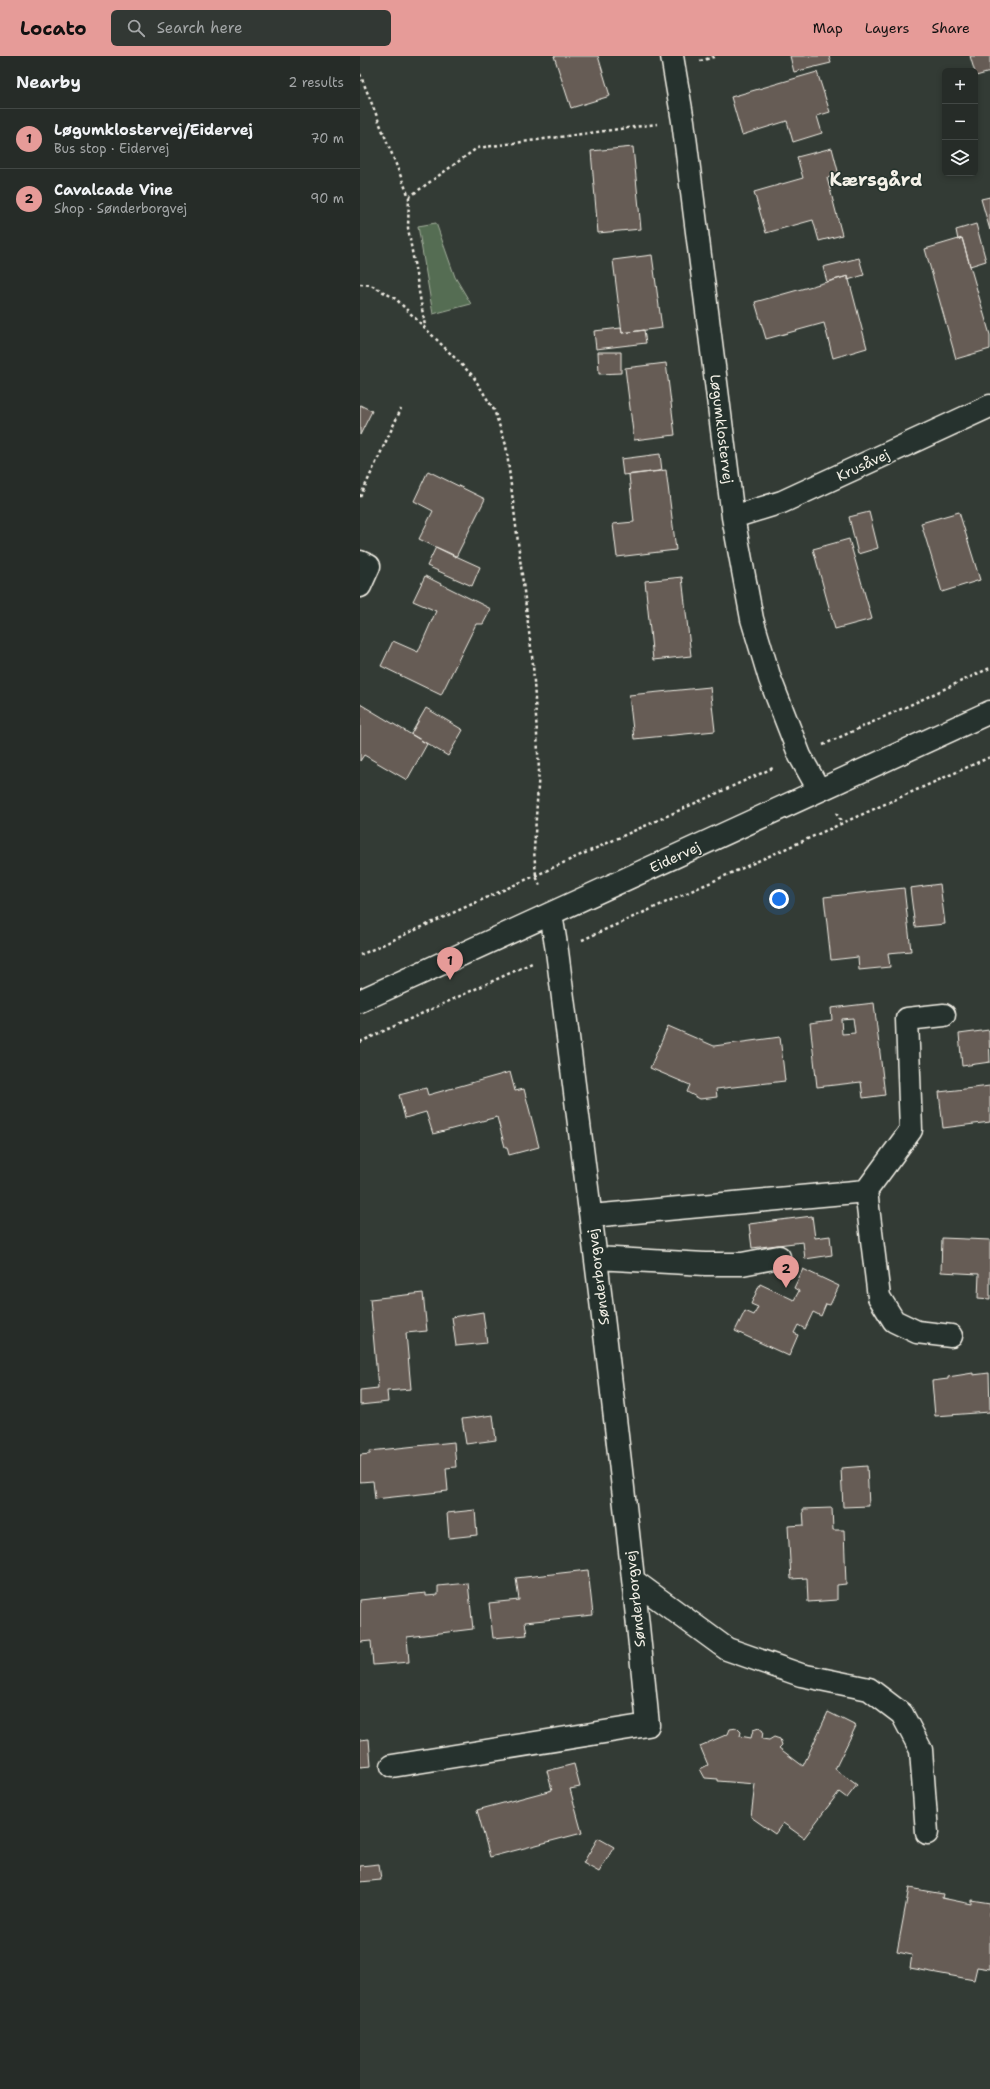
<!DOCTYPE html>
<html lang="en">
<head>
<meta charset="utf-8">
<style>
  body { margin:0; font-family:"Shantell Sans",sans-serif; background:#323834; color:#f1f3f6 }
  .controls { position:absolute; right:12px; top:12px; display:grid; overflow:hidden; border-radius:6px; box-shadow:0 2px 6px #0003 }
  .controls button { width:36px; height:36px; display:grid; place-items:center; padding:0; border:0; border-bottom:1px solid #424845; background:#262c28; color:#f1f3f6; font:20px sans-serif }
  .you { position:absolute; left:419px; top:843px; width:14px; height:14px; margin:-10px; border:3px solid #fff; border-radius:50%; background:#1a73e8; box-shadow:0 0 0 6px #1a73e833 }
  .badge { display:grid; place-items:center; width:26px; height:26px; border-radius:50%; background:#e69b98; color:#111; font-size:13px; font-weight:700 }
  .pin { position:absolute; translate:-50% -33px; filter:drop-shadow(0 1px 2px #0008) }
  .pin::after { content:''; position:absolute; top:21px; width:14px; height:12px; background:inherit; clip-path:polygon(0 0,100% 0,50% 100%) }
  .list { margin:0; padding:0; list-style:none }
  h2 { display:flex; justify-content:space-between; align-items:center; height:52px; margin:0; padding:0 16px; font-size:17px }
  h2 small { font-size:13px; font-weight:400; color:#a4a7a8 }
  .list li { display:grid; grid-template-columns:26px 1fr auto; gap:12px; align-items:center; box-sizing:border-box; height:60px; padding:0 16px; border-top:1px solid #424845 }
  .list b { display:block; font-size:15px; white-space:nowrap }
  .list p { margin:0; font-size:13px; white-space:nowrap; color:#a4a7a8 }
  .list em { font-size:13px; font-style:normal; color:#a4a7a8 }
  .icon { flex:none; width:22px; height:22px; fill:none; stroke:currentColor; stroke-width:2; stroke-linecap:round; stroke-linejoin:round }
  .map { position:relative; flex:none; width:630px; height:2033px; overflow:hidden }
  header { display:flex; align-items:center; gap:24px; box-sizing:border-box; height:56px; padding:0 20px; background:#e69b98; color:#111 }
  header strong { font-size:19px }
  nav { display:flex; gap:22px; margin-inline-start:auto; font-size:14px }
  .search { width:280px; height:36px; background:#323834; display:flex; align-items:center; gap:10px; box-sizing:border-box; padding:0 14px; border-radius:6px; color:#a4a7a8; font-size:15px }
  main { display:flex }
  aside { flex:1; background:#262c28 }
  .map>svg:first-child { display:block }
  .green { fill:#546d52; stroke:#a4af9d }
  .building { fill:#665b55; stroke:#f4f1e8; fill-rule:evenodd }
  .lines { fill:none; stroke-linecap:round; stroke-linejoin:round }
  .minor-casing { stroke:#f4f1e8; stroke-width:25 }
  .path { stroke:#f4f1e8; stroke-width:2.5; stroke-dasharray:3 3; stroke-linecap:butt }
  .minor { stroke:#26332d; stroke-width:22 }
  .labels { text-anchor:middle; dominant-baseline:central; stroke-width:3; stroke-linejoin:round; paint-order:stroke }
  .street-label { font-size:14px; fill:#f4f1e8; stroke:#26332d }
  .district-label { font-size:18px; font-weight:bold; fill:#f4f1e8; stroke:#26332d }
</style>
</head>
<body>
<header>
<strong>Locato</strong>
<div class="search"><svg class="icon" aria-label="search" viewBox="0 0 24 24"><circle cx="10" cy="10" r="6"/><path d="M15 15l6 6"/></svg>Search here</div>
<nav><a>Map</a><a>Layers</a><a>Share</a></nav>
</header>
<main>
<aside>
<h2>Nearby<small>2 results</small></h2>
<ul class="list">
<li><span class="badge">1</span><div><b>Løgumklostervej/Eidervej</b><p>Bus stop · Eidervej</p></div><em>70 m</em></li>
<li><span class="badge">2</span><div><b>Cavalcade Vine</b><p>Shop · Sønderborgvej</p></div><em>90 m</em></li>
</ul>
</aside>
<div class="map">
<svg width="630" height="2033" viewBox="0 0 630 2033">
  <rect width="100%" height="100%" fill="#333b35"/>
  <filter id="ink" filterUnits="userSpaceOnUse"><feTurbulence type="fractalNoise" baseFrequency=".025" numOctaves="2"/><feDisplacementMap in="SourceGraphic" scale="8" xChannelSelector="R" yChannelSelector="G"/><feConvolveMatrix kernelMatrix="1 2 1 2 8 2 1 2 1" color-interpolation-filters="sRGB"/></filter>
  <g filter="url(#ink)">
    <path class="green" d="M76 167 95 221 111 248 73 258 58 170Z"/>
    <path class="building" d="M194 0H238L250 40 211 52Z
      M430 0H469L471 7 434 16Z
      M610 0H630V16L616 20Z
      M457 16 470 56 457 60 462 77 433 86 427 65 382 79 371 41Z
      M273 91 281 173 238 177 231 95Z
      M472 92 479 119 467 122 482 179 459 185 453 164 406 177 394 136 443 122 437 101Z
      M630 141V174L621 143Z
      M616 168 626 205 610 210 602 182 598 184 596 174Z
      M602 182 630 279V293L596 303 565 193Z
      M292 199 302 272 262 277 253 204Z
      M499 202 504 219 488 224V220L467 226 463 211Z
      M488 220 507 292 473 302 464 267 406 283 395 246Z
      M261 272 262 277 284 274 286 287 236 293 234 275Z
      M238 296H261V317L239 318Z
      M306 307 315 379 274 384 265 312Z
      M0 349 12 355 0 379Z
      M300 398 302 415 263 419 261 403Z
      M306 414 316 494 257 501 253 468 274 466 269 419Z
      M68 415 125 443 96 501 59 483 73 455 54 445Z
      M509 456 518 492 498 498 489 461Z
      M599 456 620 524 582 536 561 467Z
      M489 483 512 563 475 573 453 493Z
      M76 491 120 511 112 530 67 510Z
      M65 520 131 553 123 568H116L81 639 21 610 33 585 58 596 76 555 53 545Z
      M322 521 331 600 293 604 285 525Z
      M350 631 355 675 274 683 269 639Z
      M0 648 67 688 47 724 4 699 0 705Z
      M66 652 103 674 88 700 51 678Z
      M580 828 585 868 555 871 550 832Z
      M544 832 551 895 528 897 530 911 499 914 498 901 471 904 464 841Z
      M514 947 525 1039 503 1042 501 1026 457 1031 450 967 472 964 471 952ZM493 962 495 977 482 978 481 963Z
      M308 970 354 990 420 981 425 1025 356 1033 357 1041 340 1043 327 1036 330 1029 290 1012Z
      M629 974 630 1006 602 1010 599 978Z
      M150 1016 155 1035 164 1033 179 1091 149 1099 147 1091H145L137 1061 73 1078 66 1056 45 1062 39 1039 66 1032 68 1039Z
      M630 1030V1066L583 1072 579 1036Z
      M452 1160 455 1182 470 1180 472 1199 445 1203 443 1186 392 1192 389 1168Z
      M582 1182 630 1184V1243L618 1242 619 1218 581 1216Z
      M443 1213 479 1230 470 1249 466 1248 461 1260 453 1256 445 1273 438 1269 434 1277 438 1279 429 1300 375 1275 385 1255 394 1259 398 1251 391 1248 400 1228 434 1244 439 1235 434 1232Z
      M63 1237 67 1275 46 1277 51 1333 27 1335 28 1346 0 1349V1334L18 1332 10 1243Z
      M123 1256 127 1287 96 1290 92 1261Z
      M613 1317V1319L629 1317 630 1356 575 1360 572 1325 588 1323V1321Z
      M133 1359 136 1384 106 1388 102 1363Z
      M94 1386 96 1411 86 1412 88 1435 15 1443 13 1425 0 1426V1399L10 1398V1395Z
      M507 1410 509 1450 483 1451 481 1412Z
      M472 1452 473 1474H484L486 1528 477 1529V1544L448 1546 447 1522 431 1523 428 1470 444 1469 443 1453Z
      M115 1454 117 1479 89 1482 87 1457Z
      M228 1514 233 1559 165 1566 167 1579 133 1582 129 1547 159 1544 156 1522Z
      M108 1527 113 1573 47 1581 49 1606 13 1609 11 1585 0 1586V1544L66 1537V1540L78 1539V1530Z
      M468 1656 496 1670 475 1713 497 1729 487 1742 479 1736 444 1782 423 1767 415 1778 391 1761 395 1728 358 1725V1723L345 1722 340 1713 348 1709 340 1690 368 1678 370 1673 377 1672 381 1676 380 1680 391 1682 393 1674 399 1672 403 1675 402 1683 409 1684 414 1681 420 1683 422 1689 419 1692 443 1710Z
      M9 1683 11 1710 0 1711V1684Z
      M214 1708 220 1731 210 1733 222 1777 130 1801 117 1754 192 1734 187 1715Z
      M238 1782 254 1791 239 1816 223 1807Z
      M19 1808 21 1824 0 1826V1810Z
      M549 1832 583 1838 582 1842 611 1848V1844L630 1847V1913L617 1911 614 1924 550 1912 552 1899 537 1896Z"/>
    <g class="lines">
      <defs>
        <path id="minor" d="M312 0 323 65 373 461 392 563 410 623 440 700 459 734
          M373 461 422 446 630 350
          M0 506 9 510 0 530
          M0 945 630 656
          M506 1135 519 1241 534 1265 557 1276 591 1280
          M231 1160 506 1135 551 1074 547 963 584 959
          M236 1202 345 1208H382L419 1201
          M274 1525 367 1593 441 1619 509 1633 542 1658 561 1694 567 1777
          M32 1710 288 1669C263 1411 230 1153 197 895L191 858"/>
      </defs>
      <use href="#minor" class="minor-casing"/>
      <path class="path" d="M340 5 357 0
        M0 18 49 141 48 172 65 270
        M49 141 117 92 297 68
        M0 228 11 229 36 243 113 320 134 354 146 389 173 608 179 714 174 794 176 820 181 832
        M0 441 41 353
        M463 689 630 612
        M476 757 482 767
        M222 884 630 701
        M0 899 415 711
        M0 986 172 907"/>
      <use href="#minor" class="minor"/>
    </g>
  </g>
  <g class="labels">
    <g class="street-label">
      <text transform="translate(362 373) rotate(83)">Løgumklostervej</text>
      <text transform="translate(503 409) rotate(-25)">Krusåvej</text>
      <text transform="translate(315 801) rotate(-25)">Eidervej</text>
      <text transform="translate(238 1221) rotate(-97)">Sønderborgvej</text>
      <text transform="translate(275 1543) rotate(-96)">Sønderborgvej</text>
    </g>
    <g class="district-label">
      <text x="516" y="124">Kærsgård</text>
    </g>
  </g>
</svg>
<div class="controls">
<button>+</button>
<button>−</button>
<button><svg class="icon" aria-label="layers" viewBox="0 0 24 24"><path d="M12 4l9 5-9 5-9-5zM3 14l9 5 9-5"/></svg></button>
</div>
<div class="you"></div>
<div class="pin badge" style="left:90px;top:924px">1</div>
<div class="pin badge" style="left:426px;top:1232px">2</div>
</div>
</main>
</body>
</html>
